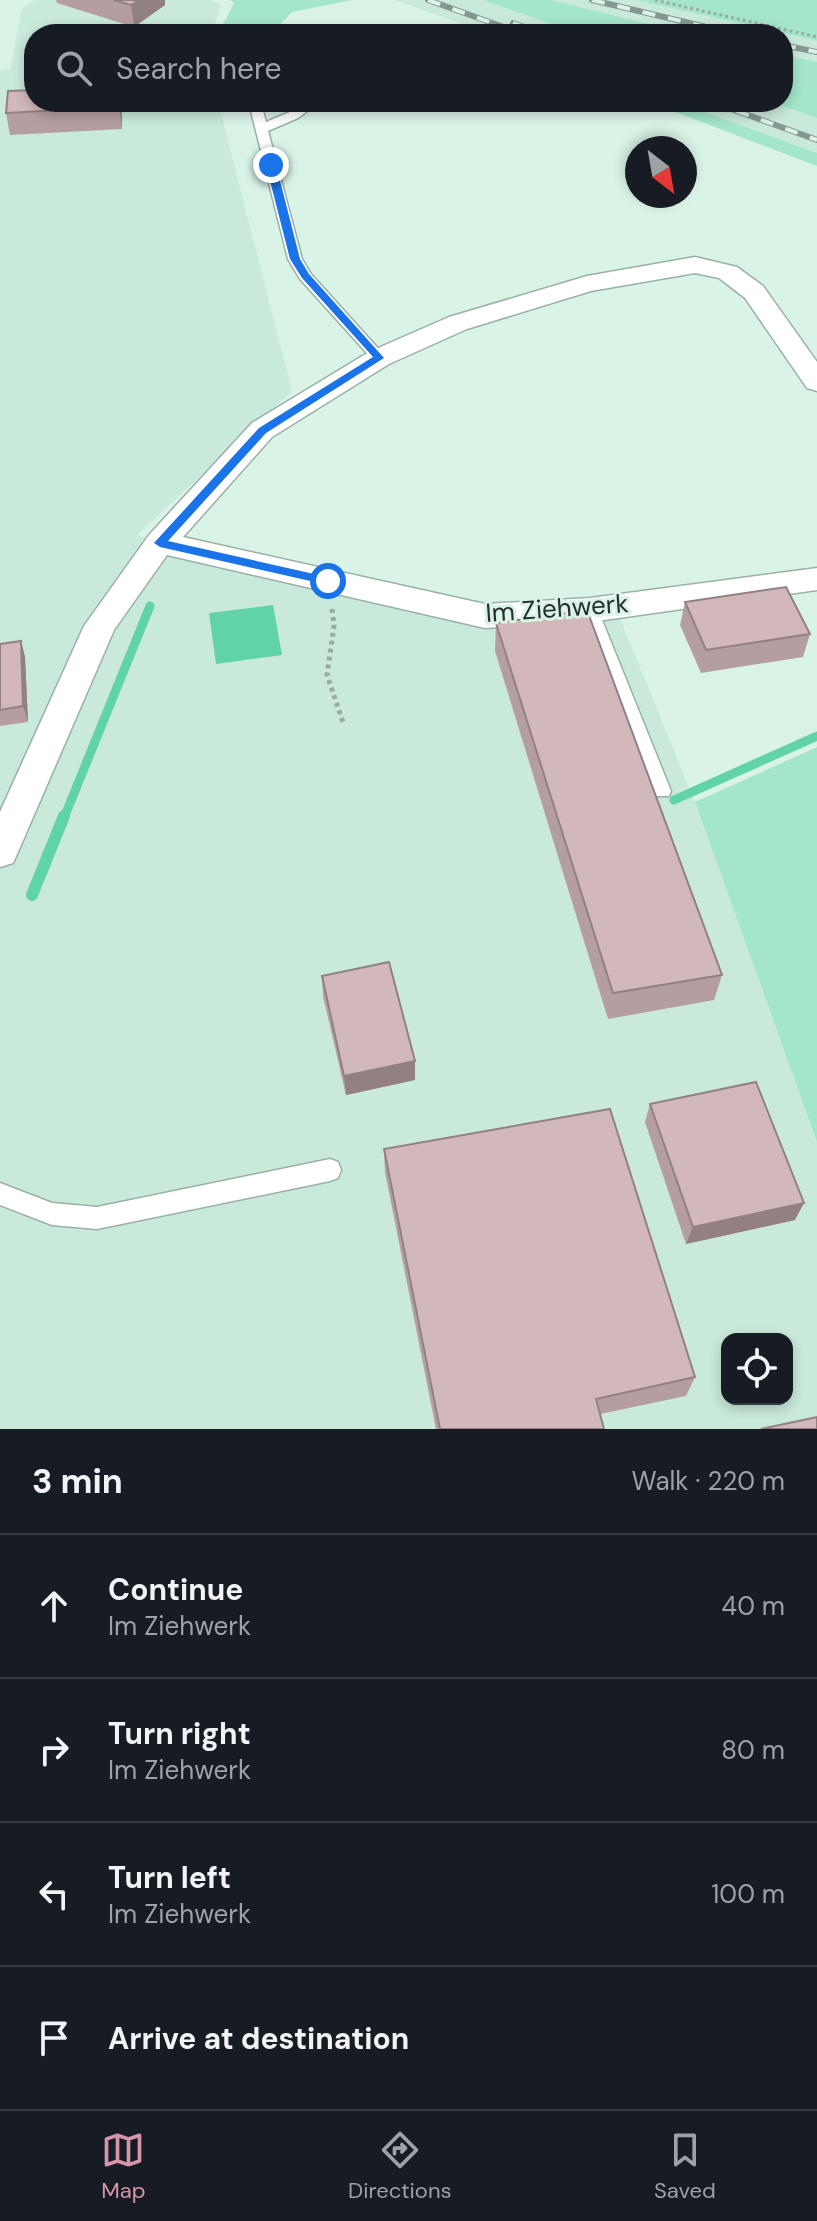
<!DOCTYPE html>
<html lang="en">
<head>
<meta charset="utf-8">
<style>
  body { margin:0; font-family:"DM Sans",sans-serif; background:#242831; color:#f1f3f6 }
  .controls { position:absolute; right:24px; bottom:24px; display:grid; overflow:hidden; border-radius:16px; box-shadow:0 4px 12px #0003 }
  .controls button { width:72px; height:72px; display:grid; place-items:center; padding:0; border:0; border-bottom:2px solid #363941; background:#171b24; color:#f1f3f6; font:40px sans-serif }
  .compass { position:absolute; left:625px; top:136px; width:72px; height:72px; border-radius:50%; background:#171b24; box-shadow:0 4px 12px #0003; rotate:149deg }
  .stop { position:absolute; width:24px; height:24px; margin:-18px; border:6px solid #1a73e8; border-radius:50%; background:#fff }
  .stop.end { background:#1a73e8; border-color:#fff; box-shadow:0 2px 8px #0008 }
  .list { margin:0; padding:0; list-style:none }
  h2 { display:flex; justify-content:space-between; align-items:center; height:104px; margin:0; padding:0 32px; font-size:34px }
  h2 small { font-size:26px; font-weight:400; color:#9ea1a6 }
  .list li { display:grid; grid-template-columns:52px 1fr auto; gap:24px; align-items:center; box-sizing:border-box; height:144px; padding:0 32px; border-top:2px solid #363941 }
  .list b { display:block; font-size:30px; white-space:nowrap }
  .list p { margin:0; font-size:26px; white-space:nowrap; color:#9ea1a6 }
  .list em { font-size:26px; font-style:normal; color:#9ea1a6 }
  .icon { flex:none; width:44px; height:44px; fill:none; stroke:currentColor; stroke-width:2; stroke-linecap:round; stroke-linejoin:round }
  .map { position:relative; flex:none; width:817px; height:1429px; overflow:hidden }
  .search { position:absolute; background:#171b24; box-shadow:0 4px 12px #0003; left:24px; right:24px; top:24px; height:88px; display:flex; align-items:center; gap:20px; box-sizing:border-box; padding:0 28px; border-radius:32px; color:#9ea1a6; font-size:30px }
  .sheet { height:680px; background:#171b24 }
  nav { display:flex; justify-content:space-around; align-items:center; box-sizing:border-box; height:112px; border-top:2px solid #363941; background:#171b24; font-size:22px; color:#9ea1a6 }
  nav a { display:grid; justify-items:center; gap:4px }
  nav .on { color:#d695a8 }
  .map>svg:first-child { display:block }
  .built { fill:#c9e9da; fill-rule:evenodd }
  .green { fill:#a4e6ca }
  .water { fill:#61d3a8 }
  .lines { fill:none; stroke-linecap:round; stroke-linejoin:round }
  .stream-far1 { stroke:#61d3a8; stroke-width:9 }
  .stream { stroke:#61d3a8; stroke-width:12 }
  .lane-casing { stroke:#99b0a6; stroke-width:3 }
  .street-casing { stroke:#99b0a6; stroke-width:3 }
  .path-far1 { stroke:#99aca3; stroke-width:3; stroke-dasharray:3 3; stroke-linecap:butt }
  .path { stroke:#99aca3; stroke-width:5; stroke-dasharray:4 4; stroke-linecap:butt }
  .lane { fill:#fff; fill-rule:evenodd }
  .street { fill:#fff; fill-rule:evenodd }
  .rail-casing { stroke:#86978f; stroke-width:6 }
  .rail { stroke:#daf3e7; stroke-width:4; stroke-dasharray:13; stroke-linecap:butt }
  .wall { fill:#b59ea0 }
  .shaded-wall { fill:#938182 }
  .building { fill:#d2b8ba; stroke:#938182; stroke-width:2 }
  .route { fill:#1a73e8 }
  .labels { text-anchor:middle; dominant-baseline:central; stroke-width:6; stroke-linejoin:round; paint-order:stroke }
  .street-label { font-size:26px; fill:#262f2b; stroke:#daf3e7 }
</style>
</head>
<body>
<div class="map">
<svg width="817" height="1429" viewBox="0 0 817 1429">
  <rect width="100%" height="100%" fill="#daf3e7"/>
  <path class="built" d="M35 0H208L221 4 212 34H34V102H218L292 391 137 535 188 555 484 627 616 609 695 802 817 1142V1429H0V71L10 69 22 9ZM727 1339H787V1399H727Z
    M395 0H483L579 34H491Z
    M551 0H636L783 34H690Z
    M783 34 817 41V62L783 55Z
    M677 102H771L817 118V153Z"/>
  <path class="green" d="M230 0H352L292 12 271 34H218L234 3Z
    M483 0H551L690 34H579Z
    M636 0H817V41Z
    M783 55 817 62V118L771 102H783Z
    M649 102H677L817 153V166Z
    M817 747V1142L695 802Z"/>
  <path class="water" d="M273 605 282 655 216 664 209 613Z"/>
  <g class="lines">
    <path class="stream-far1" d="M674 800 817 736
      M64 818 150 606"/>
    <path class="stream" d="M32 895 64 816"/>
    <defs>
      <path id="lane" d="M258 102H281L263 111 266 122 297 109 290 102H303L310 109 298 118 268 131 302 259 311 274 384 355V361H374L300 279 288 259 251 111Z
        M590 604 598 610 671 791 669 796H655L653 791 582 610Z
        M330 1159 338 1162 341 1170 338 1178 330 1181 97 1229 52 1225 0 1205V1183L52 1203 97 1207Z"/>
      <path id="street" d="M695 257 737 267 763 286 817 362V391L807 388 745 298 719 278 695 273 591 291 467 329 389 364 272 437 183 537 485 604 590 598 817 568V590L590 622 485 628 167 555 114 630 18 852 13 863 0 867V812L84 626 149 535 252 423 369 352 449 317 587 276Z"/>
    </defs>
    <use href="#lane" class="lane-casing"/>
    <use href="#street" class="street-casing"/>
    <path class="path-far1" d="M655 0 817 37"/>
    <path class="path" d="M332 609 334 626 327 675 344 725"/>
    <use href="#lane" class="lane"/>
    <use href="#street" class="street"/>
    <defs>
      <path id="rail" d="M428 0 523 34
        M592 0 736 34
        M513 23 543 34
        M783 45 817 52
        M712 102 817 140"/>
    </defs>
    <use href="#rail" class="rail-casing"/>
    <use href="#rail" class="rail"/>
  </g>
  <path class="wall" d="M56 0H165V5L134 27 57 3Z
    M34 102H122V129L10 135 6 113Z
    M685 602 810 634 803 657 701 673 680 625Z
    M496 623 722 975 714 1000 608 1019 495 651Z
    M21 641 25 657 28 722 0 726V644Z
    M322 976 415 1061V1080L346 1095 323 996Z
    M650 1104 795 1220 686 1244 645 1122Z
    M384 1149 695 1377 686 1396 600 1414 604 1429H436L385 1172Z"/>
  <path class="shaded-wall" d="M139 0H165V5L134 27 131 5Z
    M119 102H122V129Z
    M21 641 25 657 28 722 23 706Z
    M415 1061V1080L346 1095 344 1076Z
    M804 1203 795 1220 686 1244 693 1227Z"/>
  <path class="building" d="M114 0H139L131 5Z
    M34 90V102H119L118 107 6 113 8 91Z
    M786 587 810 634 706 650 685 602Z
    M587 610 722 975 613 993 496 623Z
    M21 641 23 706 0 710V644Z
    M389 962 415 1061 344 1076 322 976Z
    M756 1082 804 1203 693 1227 650 1104Z
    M610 1109 695 1377 596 1399 604 1429H440L384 1149Z
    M817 1417V1429H761Z"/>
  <path class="route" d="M271 162 276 165 300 259 309 274 384 358 266 433 168 541 332 578V584L328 585 160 547 154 543 259 428 373 357 302 278 290 259 266 165Z"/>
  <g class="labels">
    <g class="street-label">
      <text transform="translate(557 608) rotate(-4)">Im Ziehwerk</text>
    </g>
  </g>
</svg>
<div class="controls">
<button><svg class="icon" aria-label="locate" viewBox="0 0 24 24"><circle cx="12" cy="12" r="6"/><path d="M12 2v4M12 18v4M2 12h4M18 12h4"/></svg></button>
</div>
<svg class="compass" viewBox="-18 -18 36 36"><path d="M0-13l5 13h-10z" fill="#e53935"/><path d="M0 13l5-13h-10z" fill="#9ea1a6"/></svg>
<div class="stop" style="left:328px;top:581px"></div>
<div class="stop end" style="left:271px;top:165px"></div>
<div class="search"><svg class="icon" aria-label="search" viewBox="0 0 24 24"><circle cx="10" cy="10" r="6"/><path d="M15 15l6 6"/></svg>Search here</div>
</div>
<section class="sheet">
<h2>3 min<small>Walk · 220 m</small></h2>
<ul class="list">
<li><svg class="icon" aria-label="ahead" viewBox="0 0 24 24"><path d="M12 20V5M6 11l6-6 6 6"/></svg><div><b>Continue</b><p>Im Ziehwerk</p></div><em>40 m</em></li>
<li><svg class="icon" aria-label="right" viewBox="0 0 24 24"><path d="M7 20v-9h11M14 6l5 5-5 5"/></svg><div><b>Turn right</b><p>Im Ziehwerk</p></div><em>80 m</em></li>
<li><svg class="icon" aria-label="left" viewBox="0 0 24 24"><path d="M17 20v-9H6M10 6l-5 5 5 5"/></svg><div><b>Turn left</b><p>Im Ziehwerk</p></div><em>100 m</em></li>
<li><svg class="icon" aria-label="arrive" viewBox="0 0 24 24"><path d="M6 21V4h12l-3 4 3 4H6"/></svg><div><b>Arrive at destination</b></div></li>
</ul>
</section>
<nav>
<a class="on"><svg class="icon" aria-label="map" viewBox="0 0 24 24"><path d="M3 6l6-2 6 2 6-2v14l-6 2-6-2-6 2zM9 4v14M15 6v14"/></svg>Map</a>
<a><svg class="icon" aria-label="directions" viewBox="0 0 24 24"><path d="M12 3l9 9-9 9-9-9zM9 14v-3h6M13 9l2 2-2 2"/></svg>Directions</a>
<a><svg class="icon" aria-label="saved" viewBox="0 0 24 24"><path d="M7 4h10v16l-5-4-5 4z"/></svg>Saved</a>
</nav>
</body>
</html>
